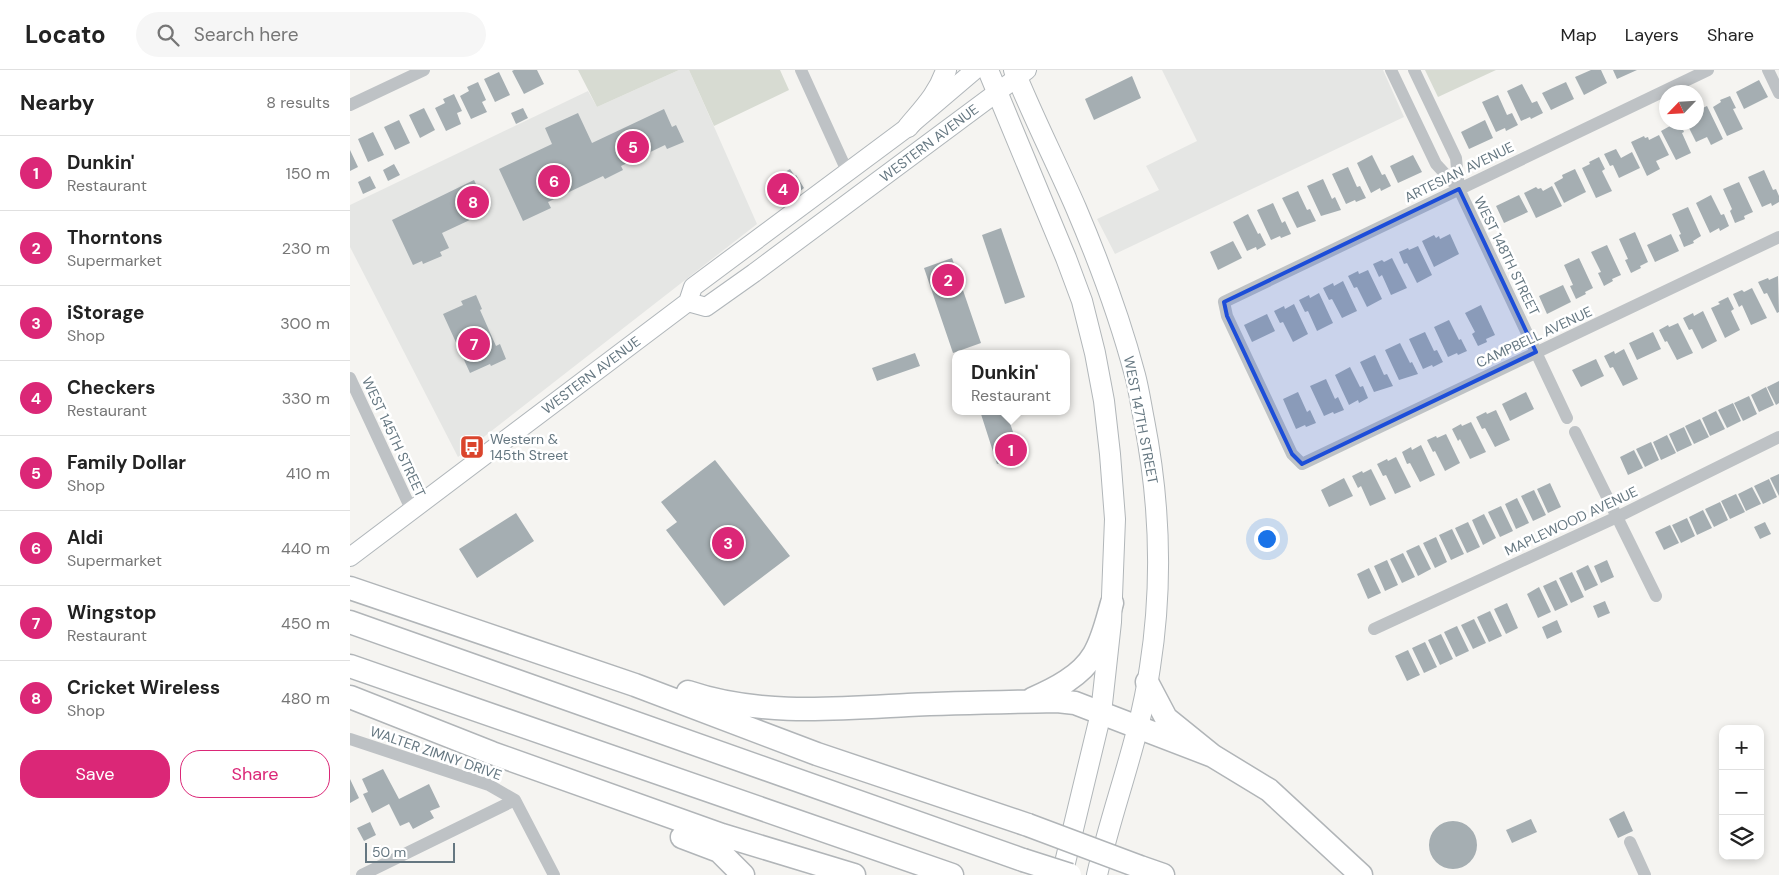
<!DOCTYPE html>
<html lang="en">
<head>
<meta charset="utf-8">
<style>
  body { margin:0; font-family:"DM Sans",sans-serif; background:#f6f6f6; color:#222 }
  .controls { position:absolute; right:15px; bottom:15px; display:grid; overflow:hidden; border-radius:10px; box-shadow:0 2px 8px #0003 }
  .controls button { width:45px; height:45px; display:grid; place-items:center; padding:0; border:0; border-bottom:1px solid #e0e0e0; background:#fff; color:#222; font:25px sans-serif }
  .compass { position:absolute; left:1309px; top:15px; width:45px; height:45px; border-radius:50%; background:#fff; box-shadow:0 2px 8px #0003; rotate:245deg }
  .scale { position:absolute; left:15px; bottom:12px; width:90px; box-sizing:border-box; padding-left:5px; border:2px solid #657781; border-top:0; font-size:14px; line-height:18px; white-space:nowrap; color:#657781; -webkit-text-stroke:4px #fff; paint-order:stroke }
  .you { position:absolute; left:916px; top:468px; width:18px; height:18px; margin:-12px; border:4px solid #fff; border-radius:50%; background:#1a73e8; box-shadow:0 0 0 8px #1a73e833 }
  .badge { display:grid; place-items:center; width:32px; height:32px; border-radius:50%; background:#db2777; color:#fff; font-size:16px; font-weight:700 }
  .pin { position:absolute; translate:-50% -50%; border:2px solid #fff; box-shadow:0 1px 5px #0006 }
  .popup { position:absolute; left:602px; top:280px; width:118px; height:65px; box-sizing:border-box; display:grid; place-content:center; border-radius:10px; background:#fff; filter:drop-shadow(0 1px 4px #0005); font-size:16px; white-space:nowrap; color:#767676 }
  .popup b { font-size:19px; color:#222 }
  .popup::after { content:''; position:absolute; left:50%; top:100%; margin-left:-10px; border:10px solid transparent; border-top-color:#fff }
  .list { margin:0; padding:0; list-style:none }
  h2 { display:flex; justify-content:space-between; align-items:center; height:65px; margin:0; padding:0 20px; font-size:21px }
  h2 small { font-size:16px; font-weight:400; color:#767676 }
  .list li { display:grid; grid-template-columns:32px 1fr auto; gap:15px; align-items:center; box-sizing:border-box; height:75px; padding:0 20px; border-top:1px solid #e0e0e0 }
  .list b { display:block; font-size:19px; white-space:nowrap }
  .list p { margin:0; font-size:16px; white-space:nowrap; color:#767676 }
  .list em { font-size:16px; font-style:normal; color:#767676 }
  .actions { display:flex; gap:10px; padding:15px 20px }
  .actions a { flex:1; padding:11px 0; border:1px solid #db2777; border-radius:20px; text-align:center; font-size:18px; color:#db2777 }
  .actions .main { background:#db2777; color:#fff }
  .icon { flex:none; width:28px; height:28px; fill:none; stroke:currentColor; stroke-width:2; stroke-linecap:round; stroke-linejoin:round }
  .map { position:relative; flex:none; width:1429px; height:805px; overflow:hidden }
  header { display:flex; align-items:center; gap:30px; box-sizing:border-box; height:70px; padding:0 25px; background:#fff; border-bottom:1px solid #e0e0e0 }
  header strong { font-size:24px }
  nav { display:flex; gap:28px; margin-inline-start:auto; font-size:18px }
  .search { width:350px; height:45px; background:#f6f6f6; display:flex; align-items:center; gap:12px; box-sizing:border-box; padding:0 18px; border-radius:28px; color:#767676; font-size:19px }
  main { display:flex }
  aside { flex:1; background:#fff }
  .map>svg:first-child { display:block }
  .built { fill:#e5e6e4 }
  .green { fill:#d7dbd2 }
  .building { fill:#a5aeb2 }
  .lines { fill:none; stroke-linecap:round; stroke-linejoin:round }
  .secondary-casing { stroke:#b0b6ba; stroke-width:20 }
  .primary-casing { stroke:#b1b6b9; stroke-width:22 }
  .highway-casing { stroke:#b1b5b8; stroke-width:25 }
  .street { stroke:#bec2c5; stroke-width:12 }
  .secondary { stroke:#fff; stroke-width:18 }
  .primary { stroke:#fff; stroke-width:20 }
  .highway { stroke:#fff; stroke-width:22 }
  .highway-bridge-casing { stroke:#b1b5b8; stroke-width:25; stroke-linecap:butt }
  .highway-bridge { stroke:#fff; stroke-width:22 }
  .marked { fill:#1d4ed8; fill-opacity:0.2; stroke:#1d4ed8; stroke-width:4; stroke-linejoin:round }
  .labels { text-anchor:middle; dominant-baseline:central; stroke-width:5; stroke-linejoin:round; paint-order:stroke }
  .street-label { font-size:14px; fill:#657781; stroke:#fff }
  .poi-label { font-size:14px; fill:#657781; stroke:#fff; text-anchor:start }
</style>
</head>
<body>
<header>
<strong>Locato</strong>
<div class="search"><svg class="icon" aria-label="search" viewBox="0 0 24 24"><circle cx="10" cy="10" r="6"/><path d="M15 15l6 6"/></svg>Search here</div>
<nav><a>Map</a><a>Layers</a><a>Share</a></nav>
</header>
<main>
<aside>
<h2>Nearby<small>8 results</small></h2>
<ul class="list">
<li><span class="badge">1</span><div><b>Dunkin'</b><p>Restaurant</p></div><em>150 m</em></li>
<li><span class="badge">2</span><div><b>Thorntons</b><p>Supermarket</p></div><em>230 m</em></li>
<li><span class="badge">3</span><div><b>iStorage</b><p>Shop</p></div><em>300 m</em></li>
<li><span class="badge">4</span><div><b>Checkers</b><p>Restaurant</p></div><em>330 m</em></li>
<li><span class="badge">5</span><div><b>Family Dollar</b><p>Shop</p></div><em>410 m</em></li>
<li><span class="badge">6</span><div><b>Aldi</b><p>Supermarket</p></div><em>440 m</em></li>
<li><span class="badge">7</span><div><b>Wingstop</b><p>Restaurant</p></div><em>450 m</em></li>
<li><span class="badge">8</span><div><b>Cricket Wireless</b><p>Shop</p></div><em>480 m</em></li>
</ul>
<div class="actions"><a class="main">Save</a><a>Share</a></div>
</aside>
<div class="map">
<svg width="1429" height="805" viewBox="0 0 1429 805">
  <rect width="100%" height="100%" fill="#f5f4f1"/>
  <path class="built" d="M329 0H339L407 154 108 387 0 177V135L238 21 247 37Z
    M812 0H1033L1054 47 765 184 747 149 809 120 796 96 847 71Z"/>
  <path class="green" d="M228 0H329L247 37Z
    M339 0H430L439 20 364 56Z
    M1075 0H1146L1088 27Z"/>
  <path class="building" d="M164 0H187L194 14 174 24 162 1Z
    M1241 0H1251L1257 13 1234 25 1225 7Z
    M1263 0H1287L1267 9Z
    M149 2 160 25 145 32 134 9Z
    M782 6 791 28 744 50 735 29Z
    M1409 10 1418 27 1394 39 1386 22Z
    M128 12 136 30 132 32 137 42 121 49 110 26 119 21 117 17Z
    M1216 12 1224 29 1201 40 1192 23Z
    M1172 14 1182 33 1187 31 1193 43 1181 49 1180 47 1171 51 1157 21Z
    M104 24 112 41 107 43 111 54 96 61 85 38 95 33 93 29Z
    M1148 25 1157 45 1162 43 1168 55 1156 61 1155 58 1146 62 1132 32Z
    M1380 26 1386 38 1383 39 1393 59 1377 66 1363 37 1371 32 1370 30Z
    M1357 36 1373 69 1361 75 1357 67 1346 72 1336 52H1346V41Z
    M74 38 85 60 70 68 59 45Z
    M173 38 178 48 166 54 161 43Z
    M314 39 322 57 326 55 334 72 317 79 315 75 271 96 273 100 255 109 253 106 198 132 201 138 173 151 149 99 202 74 195 58 228 43 242 73Z
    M49 50 60 73 45 80 34 57Z
    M1135 50 1143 68 1119 79 1111 62Z
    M1322 52H1330L1334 62 1332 63 1341 83 1326 90 1311 61 1320 56 1319 54Z
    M23 62 34 85 18 92 8 69Z
    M1309 65 1319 85 1306 91 1310 99 1297 106 1281 72 1294 66 1295 68 1298 67 1299 70Z
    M1266 79 1271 88 1282 82 1290 98 1269 108 1263 95 1260 96 1254 84Z
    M0 80 8 97 0 101Z
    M1022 85 1032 105 1035 104 1041 116 1031 121 1030 118 1021 123 1007 93Z
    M1063 85 1072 102 1048 113 1040 96Z
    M1249 87 1255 99 1252 101 1262 121 1246 128 1232 98 1240 94 1239 92Z
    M44 94 50 105 38 111 33 100Z
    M998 97 1007 117 1010 116 1016 128 1006 132 1005 130 996 134 982 104Z
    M440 99 445 106 446 105 454 118 449 122 445 115 426 129 422 123 440 109 435 102Z
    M1225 99 1236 122 1214 133 1204 113 1213 108 1212 105Z
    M1414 100 1423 120 1426 119 1429 126V132L1422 136 1421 133 1412 137 1398 107Z
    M20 106 26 118 13 124 8 112Z
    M973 109 982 129 985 127 991 140 971 146 957 116Z
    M124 110 139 141 92 163 99 178 90 182 92 186 73 194 72 191 63 195 42 150Z
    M1389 112 1403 142 1394 146 1395 149 1385 153 1380 141 1382 139 1373 119Z
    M1202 116 1212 136 1186 148 1174 123 1186 117 1188 119 1191 118 1193 121Z
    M948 121 957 140 960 139 966 151 947 158 932 128Z
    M1169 125 1178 142 1154 153 1146 136Z
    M1361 125 1371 145 1374 144 1379 156 1370 161 1369 158 1360 163 1346 133Z
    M923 133 932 153 935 151 941 164 931 168 930 166 921 170 907 140Z
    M1338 137 1351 166 1343 171 1344 173 1334 177 1329 165 1331 164 1322 144Z
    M898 144 908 164 910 163 916 175 907 180 906 177 897 181 883 152Z
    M651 158 675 227 655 234 632 165Z
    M1285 162 1298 192 1290 196 1291 198 1281 203 1275 190 1278 189 1269 169Z
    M1100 164 1109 184 1084 197 1072 171 1084 165 1086 168 1089 166 1090 169Z
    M1321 164 1329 181 1305 192 1297 175Z
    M883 171 892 188 868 200 860 182Z
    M1257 175 1271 205 1262 209 1263 211 1254 216 1248 203 1251 202 1241 182Z
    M1068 176 1082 205 1067 213 1057 193 1054 194 1049 182 1058 178 1059 180Z
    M602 188 631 273 603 283 574 198Z
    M1042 188 1057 218 1041 225 1032 205 1029 207 1023 194 1032 190 1034 192Z
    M1229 188 1243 218 1235 222 1236 224 1226 229 1220 216 1223 215 1214 195Z
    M1018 200 1032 229 1017 237 1007 217 1004 218 998 206 1008 201 1009 204Z
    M1428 206 1429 242 1427 243 1417 223 1414 224 1408 212 1418 208 1419 210Z
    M993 211 1007 241 992 248 982 229 979 230 973 218 983 213 984 216Z
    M1213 215 1221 232 1197 244 1189 226Z
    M1402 218 1417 248 1401 255 1392 235 1389 237 1383 224 1392 220 1394 222Z
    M969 223 983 253 967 261 958 241 955 242 949 230 959 225 960 228Z
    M126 225 132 239 130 240 146 276 150 274 156 289 141 296 140 294 120 303 93 244 113 235 111 231Z
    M1378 227 1384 239 1381 241 1390 260 1375 268 1361 238 1370 234 1368 232Z
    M944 234 958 264 943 272 933 252 930 253 924 241 934 236 935 239Z
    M1131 235 1145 265 1136 269 1137 272 1128 276 1122 264 1125 262 1115 243Z
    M1353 241 1367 271 1352 279 1342 259 1339 260 1333 248 1343 243 1344 246Z
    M917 244 925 261 902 272 894 255Z
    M1099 250 1109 270 1111 269 1117 281 1108 285 1107 283 1098 287 1084 257Z
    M1328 253 1343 283 1327 290 1317 271 1315 272 1309 260 1318 255 1319 257Z
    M1075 262 1084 281 1087 280 1093 292 1083 297 1082 295 1073 299 1059 269Z
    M1303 262 1311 279 1287 290 1279 273Z
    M1050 273 1060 293 1062 292 1068 304 1049 310 1035 280Z
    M1274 279 1288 309 1273 316 1263 297 1260 298 1254 286 1264 281 1265 284Z
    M565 283 570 296 527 311 522 298Z
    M1025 285 1034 305 1037 304 1043 316 1024 322 1010 292Z
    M1246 289 1254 306 1231 317 1222 300Z
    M1000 297 1010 317 1013 316 1018 328 1009 333 1008 330 999 335 985 305Z
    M976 309 985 329 988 327 994 340 984 344 983 342 974 346 960 316Z
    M1429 311V333L1426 335 1417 317Z
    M1416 317 1424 335 1409 342 1401 325Z
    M948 322 957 342 960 340 966 353 956 357 955 355 946 359 933 329Z
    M1176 322 1184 339 1160 351 1152 334Z
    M1399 326 1407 344 1393 351 1384 333Z
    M1383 333 1391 351 1377 358 1368 340Z
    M1146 340 1160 370 1145 377 1135 358 1132 359 1126 347 1136 342 1137 344Z
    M630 341H656L671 386 647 394Z
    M1366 341 1375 359 1360 366 1352 348Z
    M1350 349 1359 367 1344 374 1335 356Z
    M1121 352 1136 382 1120 389 1110 369 1108 371 1102 359 1111 354 1112 356Z
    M1334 357 1342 375 1327 382 1319 364Z
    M1096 364 1110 393 1095 401 1085 381 1083 382 1077 370 1086 366 1087 368Z
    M1317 365 1326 383 1311 390 1303 372Z
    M1301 372 1309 390 1295 397 1286 379Z
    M1071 375 1085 405 1070 412 1060 393 1057 394 1052 382 1061 377 1062 380Z
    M1284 380 1293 398 1278 405 1270 387Z
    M1046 387 1061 417 1045 424 1036 405 1033 406 1027 394 1037 389 1038 391Z
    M365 390 440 486 374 536 316 460 327 452 311 432Z
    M1021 399 1036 429 1020 436 1011 416 1008 418 1002 406 1012 401 1013 403Z
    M1429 404V426L1420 408Z
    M994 408 1003 426 979 437 971 420Z
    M1419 409 1427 427 1413 434 1404 416Z
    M1200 413 1211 437 1198 443 1187 419Z
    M1402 417 1411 434 1396 441 1388 424Z
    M1184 420 1196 445 1183 451 1171 426Z
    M1386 424 1395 442 1380 449 1371 431Z
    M1167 428 1179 453 1166 459 1155 434Z
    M1370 432 1378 450 1364 457 1355 439Z
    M1151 436 1163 461 1150 467 1138 442Z
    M1353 440 1362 458 1347 465 1339 447Z
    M166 443 184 471 127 508 109 479Z
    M1134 444 1146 468 1133 475 1122 450Z
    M1337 448 1345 466 1331 473 1322 455Z
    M1118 452 1130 477 1117 483 1105 458Z
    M1415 452 1421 464 1410 469 1404 457Z
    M1320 455 1329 473 1314 480 1305 462Z
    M1102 459 1114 484 1101 490 1089 465Z
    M1086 467 1097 492 1085 498 1073 473Z
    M1069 475 1081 499 1068 506 1056 481Z
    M1053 483 1065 507 1052 513 1040 489Z
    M1037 490 1048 515 1035 521 1024 496Z
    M1257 490 1264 507 1251 513 1244 496Z
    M1238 495 1248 515 1235 521 1226 501Z
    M1019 498 1031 523 1018 529 1007 504Z
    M1222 502 1234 527 1221 533 1209 508Z
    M1206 510 1218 535 1205 541 1193 516Z
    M1189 517 1201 542 1188 548 1177 524Z
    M1255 531 1260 543 1248 548 1243 536Z
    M1157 533 1168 558 1156 564 1144 539Z
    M1140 541 1152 566 1139 572 1127 547Z
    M1124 549 1136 573 1123 579 1111 555Z
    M1207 550 1212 562 1197 569 1192 557Z
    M1107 556 1119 581 1106 587 1094 562Z
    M1091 564 1103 589 1090 595 1078 570Z
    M1075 572 1087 597 1074 603 1062 578Z
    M1058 580 1070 605 1057 611 1045 586Z
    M33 699 49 729 79 714 90 737 80 741 84 748 63 759 59 752 50 756 39 734 22 743 13 724 18 722 12 709Z
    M0 709 9 728 0 733Z
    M1274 741 1283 761 1268 768 1259 749Z
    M1181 749 1187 762 1162 773 1156 760Z
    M1079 775a24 24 0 1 1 48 0a24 24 0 1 1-48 0Z
    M20 752 26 765 14 771 7 758Z"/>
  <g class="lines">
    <defs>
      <path id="secondary" d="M338 232 356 237 404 203 677 0
        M0 487 338 232 343 217 558 57 625 0"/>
      <path id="primary" d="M638 0 716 188 732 231 745 283 754 331 760 384 765 449 761 552 751 643 712 805
        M664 0C683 47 706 92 726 138 749 192 770 248 785 305 789 320 791 335 794 350 810 432 813 514 800 597 790 668 763 735 747 805
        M558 57C573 39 589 23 596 0"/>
      <path id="highway" d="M0 518 285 615 467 684 678 755
        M0 552 673 790
        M0 596 602 805
        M797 612 816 648 863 686 919 720 1011 805
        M338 622C409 646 485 639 558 635 607 633 657 632 707 631L725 633 863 686
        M0 627 142 683 372 765 504 805
        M682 629C705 619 731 606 744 584 753 569 757 550 762 533
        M332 767 369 781 393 805
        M790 797 813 805"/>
    </defs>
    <use href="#secondary" class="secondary-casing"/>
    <use href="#primary" class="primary-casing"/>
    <use href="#highway" class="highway-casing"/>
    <path class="street" d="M451 0 497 101
      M1041 0 1086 94 1109 119 1217 348
      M1064 0 1106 88 1109 119
      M1358 0 874 232 877 246 942 384 952 394 1429 167
      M1418 0 1429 23
      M0 35 74 0
      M0 308 61 439
      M1225 362 1306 526
      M1024 559 1267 447 1429 367
      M0 669 139 715 165 730 204 805
      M1280 772 1295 805
      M12 805 165 730"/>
    <use href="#secondary" class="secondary"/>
    <use href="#primary" class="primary"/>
    <use href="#highway" class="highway"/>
    <defs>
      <path id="highway-bridge" d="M678 755 790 797
        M673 790 720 805"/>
    </defs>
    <use href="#highway-bridge" class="highway-bridge-casing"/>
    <use href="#highway-bridge" class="highway-bridge"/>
  </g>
  <path class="marked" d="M1109 119 1186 282 952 394 942 384 877 246 874 232Z"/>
  <defs>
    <symbol id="bus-square" viewBox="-11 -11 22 22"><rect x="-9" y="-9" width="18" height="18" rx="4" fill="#da442c" stroke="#fff"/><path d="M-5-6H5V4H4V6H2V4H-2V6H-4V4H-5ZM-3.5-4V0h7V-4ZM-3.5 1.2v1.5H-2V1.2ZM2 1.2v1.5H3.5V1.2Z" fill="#fff"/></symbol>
  </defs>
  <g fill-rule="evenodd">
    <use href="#bus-square" x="108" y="363" width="28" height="28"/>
  </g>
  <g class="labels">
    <g class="street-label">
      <text transform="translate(579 73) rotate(-37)">WESTERN AVENUE</text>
      <text transform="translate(1109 102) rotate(-26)">ARTESIAN AVENUE</text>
      <text transform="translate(1157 186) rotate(64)">WEST 148TH STREET</text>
      <text transform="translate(1184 267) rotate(-25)">CAMPBELL AVENUE</text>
      <text transform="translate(241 305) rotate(-37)">WESTERN AVENUE</text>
      <text transform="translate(791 350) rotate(79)">WEST 147TH STREET</text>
      <text transform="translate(44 367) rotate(65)">WEST 145TH STREET</text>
      <text transform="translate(1221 451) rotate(-25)">MAPLEWOOD AVENUE</text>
      <text transform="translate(86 683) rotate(19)">WALTER ZIMNY DRIVE</text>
    </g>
    <g class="poi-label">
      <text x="140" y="369">Western &amp;<tspan x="140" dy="16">145th Street</tspan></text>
    </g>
  </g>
</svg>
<div class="controls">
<button>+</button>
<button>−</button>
<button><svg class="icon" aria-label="layers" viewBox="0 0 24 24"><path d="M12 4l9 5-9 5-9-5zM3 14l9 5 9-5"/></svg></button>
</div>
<svg class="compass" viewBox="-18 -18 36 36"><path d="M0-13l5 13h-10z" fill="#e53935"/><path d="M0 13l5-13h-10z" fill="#767676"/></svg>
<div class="scale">50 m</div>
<div class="you"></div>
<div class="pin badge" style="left:661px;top:380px">1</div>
<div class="popup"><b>Dunkin'</b>Restaurant</div>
<div class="pin badge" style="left:598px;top:210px">2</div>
<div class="pin badge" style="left:378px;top:473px">3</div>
<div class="pin badge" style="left:433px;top:119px">4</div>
<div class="pin badge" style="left:283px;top:77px">5</div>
<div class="pin badge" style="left:204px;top:111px">6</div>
<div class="pin badge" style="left:124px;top:274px">7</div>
<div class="pin badge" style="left:123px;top:132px">8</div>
</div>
</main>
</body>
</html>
